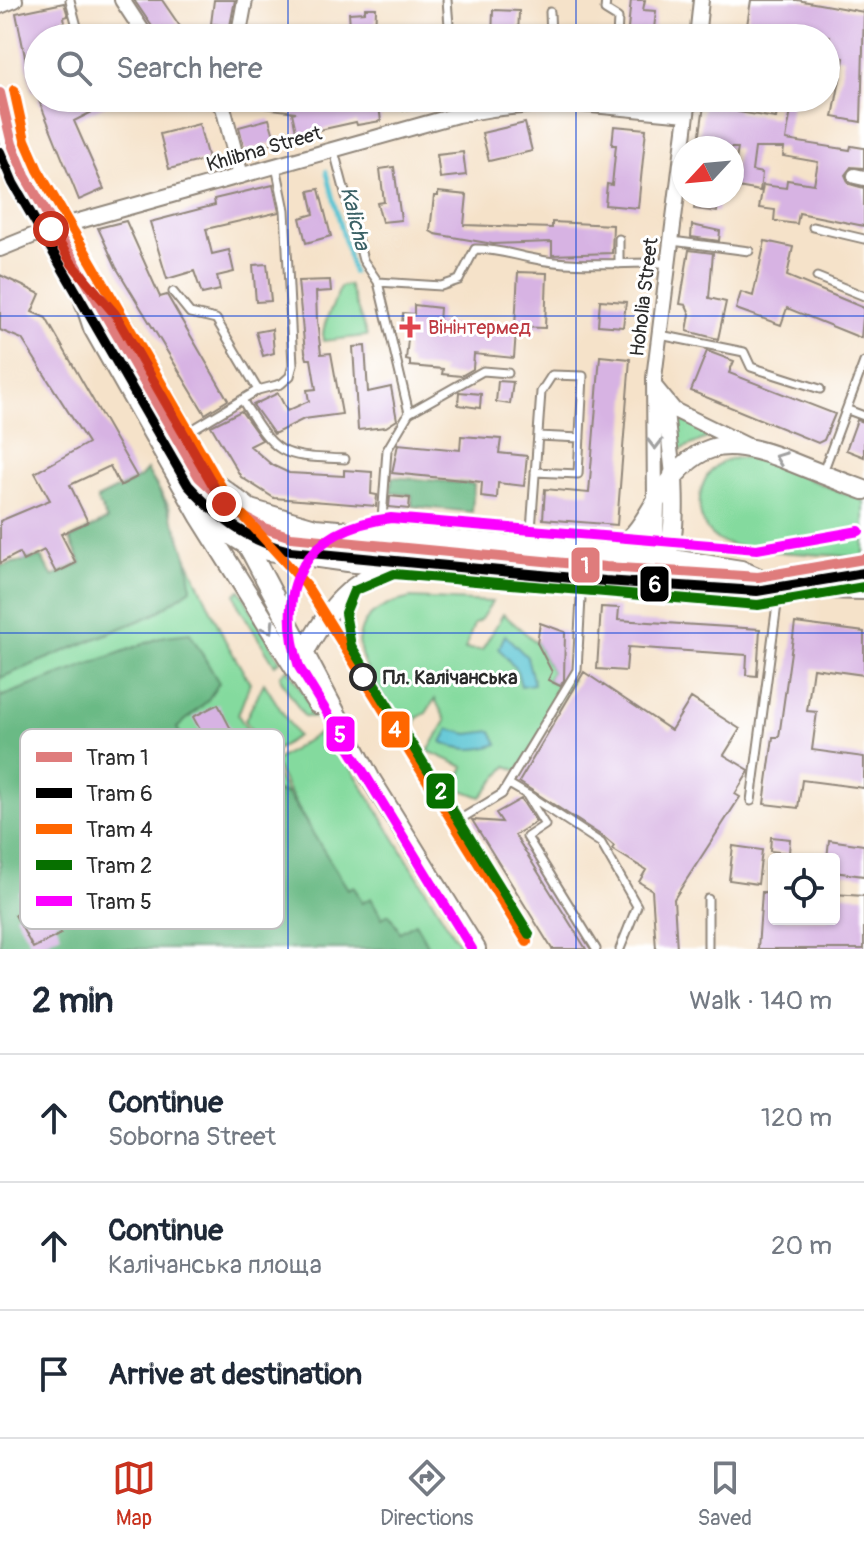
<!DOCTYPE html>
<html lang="en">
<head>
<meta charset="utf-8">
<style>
  body { margin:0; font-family:Pangolin,sans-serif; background:#f6f6f7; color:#1f2937 }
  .controls { position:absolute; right:24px; bottom:24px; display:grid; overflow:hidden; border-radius:8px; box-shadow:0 2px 6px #0004 }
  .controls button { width:72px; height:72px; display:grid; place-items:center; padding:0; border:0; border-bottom:2px solid #e0e1e3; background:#fff; color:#1f2937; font:40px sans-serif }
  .compass { position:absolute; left:672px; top:136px; width:72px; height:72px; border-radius:50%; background:#fff; box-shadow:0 2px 6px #0004; rotate:244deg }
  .stop { position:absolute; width:24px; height:24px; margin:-18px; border:6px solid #c8321e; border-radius:50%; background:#fff }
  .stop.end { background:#c8321e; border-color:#fff; box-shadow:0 2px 8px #0008 }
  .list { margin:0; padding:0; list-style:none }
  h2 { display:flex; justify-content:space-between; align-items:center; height:104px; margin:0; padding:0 32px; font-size:34px }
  h2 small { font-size:26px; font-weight:400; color:#747a83 }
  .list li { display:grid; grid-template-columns:52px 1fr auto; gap:24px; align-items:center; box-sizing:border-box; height:128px; padding:0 32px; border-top:2px solid #e0e1e3 }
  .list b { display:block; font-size:30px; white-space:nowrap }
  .list p { margin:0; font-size:26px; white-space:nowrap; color:#747a83 }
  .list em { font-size:26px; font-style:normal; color:#747a83 }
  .icon { flex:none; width:44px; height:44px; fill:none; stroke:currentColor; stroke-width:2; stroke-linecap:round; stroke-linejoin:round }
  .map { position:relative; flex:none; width:864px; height:949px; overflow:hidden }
  .search { position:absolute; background:#fff; box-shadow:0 2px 6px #0004; left:24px; right:24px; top:24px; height:88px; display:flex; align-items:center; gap:20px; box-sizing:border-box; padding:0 28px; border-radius:44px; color:#747a83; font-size:30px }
  .sheet { height:488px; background:#fff }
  nav { display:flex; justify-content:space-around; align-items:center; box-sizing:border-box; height:112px; border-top:2px solid #e0e1e3; background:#fff; font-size:22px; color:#747a83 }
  nav a { display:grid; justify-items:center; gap:4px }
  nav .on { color:#c8321e }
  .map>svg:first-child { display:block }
  .green { fill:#84da9e; stroke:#588264; stroke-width:2 }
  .forest { fill:#6bba85; stroke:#4b7258; stroke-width:2 }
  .water { fill:#5ac5d4; stroke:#427880; stroke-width:2 }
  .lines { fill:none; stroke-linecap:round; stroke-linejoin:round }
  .stream { stroke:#5ac5d4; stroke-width:4 }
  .building { fill:#d7b3e3 }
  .service-casing { stroke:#90867a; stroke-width:11 }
  .minor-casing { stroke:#90867a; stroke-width:18 }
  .secondary-casing { stroke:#90867a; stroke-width:22 }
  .service { stroke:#fff; stroke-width:7 }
  .minor { stroke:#fff; stroke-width:14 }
  .secondary { stroke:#fff; stroke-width:18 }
  .tram-1-casing { stroke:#fff; stroke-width:16 }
  .tram-2-casing { stroke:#fff; stroke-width:16 }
  .tram-3-casing { stroke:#fff; stroke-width:16 }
  .tram-4-casing { stroke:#fff; stroke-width:16 }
  .tram-5-casing { stroke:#fff; stroke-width:16 }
  .tram-1 { stroke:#df7c7c; stroke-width:10 }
  .tram-2 { stroke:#000; stroke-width:10 }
  .tram-3 { stroke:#f60; stroke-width:10 }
  .tram-4 { stroke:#077000; stroke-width:10 }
  .tram-5 { stroke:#fb00ff; stroke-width:10 }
  .oneway { stroke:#a0a0a0 }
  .route { stroke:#c8321e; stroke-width:10 }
  .grid { fill:none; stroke:#1d4ed8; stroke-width:2; stroke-opacity:0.55 }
  .health-dot { fill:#e0444e; stroke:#fff; stroke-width:3 }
  .stop-dot { fill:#fff; stroke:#2b2b2b; stroke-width:4 }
  .labels { text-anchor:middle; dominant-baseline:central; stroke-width:6; stroke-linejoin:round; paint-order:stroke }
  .street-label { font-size:20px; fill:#2b2b2b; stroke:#fff }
  .health-label { font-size:20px; fill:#be3a42; stroke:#fff; text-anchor:start }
  .stop-label { font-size:20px; font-weight:bold; fill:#2b2b2b; stroke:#fff; text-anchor:start }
  .water-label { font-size:22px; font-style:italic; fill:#3b6166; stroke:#fff }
  .key { fill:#fff; stroke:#bfbfbf; stroke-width:2 }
  .key-label { font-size:22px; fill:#2b2b2b }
  .line-badge { stroke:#fff; stroke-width:3 }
  .badge-label { font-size:22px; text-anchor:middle; font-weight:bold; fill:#fff }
</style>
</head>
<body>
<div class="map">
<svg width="864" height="949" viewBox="0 0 864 949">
  <rect width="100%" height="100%" fill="#fff"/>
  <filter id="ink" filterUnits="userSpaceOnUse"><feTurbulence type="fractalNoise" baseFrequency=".0125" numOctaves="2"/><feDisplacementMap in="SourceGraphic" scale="16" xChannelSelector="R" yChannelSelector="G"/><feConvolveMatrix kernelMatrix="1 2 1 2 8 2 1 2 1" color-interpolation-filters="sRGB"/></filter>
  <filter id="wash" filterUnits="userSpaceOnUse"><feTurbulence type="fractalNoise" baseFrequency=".006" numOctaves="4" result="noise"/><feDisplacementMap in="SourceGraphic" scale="32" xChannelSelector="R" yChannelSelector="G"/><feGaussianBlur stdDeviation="1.8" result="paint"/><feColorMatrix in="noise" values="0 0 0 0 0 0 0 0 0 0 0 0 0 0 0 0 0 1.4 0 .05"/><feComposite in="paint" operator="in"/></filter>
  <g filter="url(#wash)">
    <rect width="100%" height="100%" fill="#f5e2c9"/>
    <path class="green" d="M349 285 367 336 323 341C321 322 335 306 340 287Z
      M672 416 716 434 675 452Z
      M752 457 864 501V557C834 555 741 553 718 540 691 524 695 476 722 462 731 457 742 458 752 457Z
      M147 470 169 506 176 535 225 640 250 683 238 715 312 832 273 762 327 728 462 949H0V566L41 557 53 577 81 563 70 539 107 520 97 499 140 478Z
      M240 590 280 661 275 665 238 605 235 594Z
      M411 598 492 602 481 619 474 624 465 649 482 650 503 614 537 643 552 672 548 680 558 685 565 675 572 680 518 771 507 766 481 797 454 787 464 767 428 751 446 721 435 699 426 713 417 718 411 738C378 688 313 619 411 598Z
      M288 668 318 718 304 716 281 680 280 675Z
      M264 683 297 736 267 756 245 720Z"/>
    <path class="forest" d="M147 470C167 503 190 550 191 589L155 614 0 678V566L41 557 53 577 81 563 70 539 107 520 97 499 140 478Z
      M392 477 474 484 472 512 412 506V495L391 493Z
      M190 633 219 683 207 701 177 728 192 756 199 753 227 852 246 856 276 791 288 794 348 889 354 886 362 903 371 898 382 918 389 914 400 932 415 923 430 949H0V697L165 636Z"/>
    <path class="water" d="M505 635 527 657 534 684 521 686 517 671 499 648Z
      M449 729 468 734 492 731 498 744C478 751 462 751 442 742Z"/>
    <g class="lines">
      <path class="stream" d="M326 171 353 273"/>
    </g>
    <g id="blocks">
      <path class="building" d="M134 0H162L188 38H160Z
        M214 0H235L230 26 211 24Z
        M631 0H645L643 10 656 11 653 38H627Z
        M751 0H797L864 12 861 122 833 117 844 58 827 55 830 36 788 29 786 38H745Z
        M64 3 68 16 64 17 65 23 54 25 57 38H38V91H32L16 13Z
        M365 8H376L375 38H351L349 13 365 12Z
        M493 10 519 11 518 38H492Z
        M38 98H120L74 121 104 189 79 200Z
        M248 98H322L324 103 342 99 345 111 379 106 381 121 357 125 356 122 297 135 292 113 296 112 248 106Z
        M401 98H436L437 105 403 110Z
        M705 98H734L733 106 739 107 738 112 776 118 779 98H793L786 140 850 150 851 146 864 148V168L851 167 845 175 849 184 864 188V226L799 213 797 224 774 221 775 210 759 208 763 185 786 188 787 180 814 184 818 162 783 156 784 148H755L752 171 762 173 760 191 732 186 738 148H698Z
        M269 119 276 142 245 151 239 127Z
        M525 123 532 151 489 161 482 133Z
        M199 124 208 159 169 169 160 134Z
        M614 126 646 129 638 208 605 205 607 184 612 185 616 145H612Z
        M463 152 466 175 440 178 437 155Z
        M394 167 401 220 382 222 377 203 384 202 380 169Z
        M273 185 279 212 206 229 212 254 229 250 234 272 217 276 220 290 202 294 194 271 167 279 150 222 215 205 214 199Z
        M319 189 331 236 306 243 300 218 314 214 309 191Z
        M438 192 467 195 464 225 552 228V222L613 225 612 253 552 255V242L493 244 435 234 430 231 434 196H438Z
        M696 196H719L717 212 694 209Z
        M126 221 160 297 167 295 228 400 205 414 116 267 98 228Z
        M692 225 720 231 719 241 691 237Z
        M765 241 793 247 787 276 864 308 861 338 787 308 781 325 736 309 741 292 753 296Z
        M689 250 713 253 709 298 726 302 718 339 687 331 690 314 686 305 680 304Z
        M267 264 271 301 256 302 253 265Z
        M518 272 547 273 545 328 515 327Z
        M0 275 40 294 32 312 46 318 137 477 120 486 110 466 70 485 88 522 61 534 76 563 56 573 44 550 23 561 19 553 0 563V521L50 500 35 473 88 443 22 339 0 330Z
        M330 280 331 291 316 292 317 321 321 354 331 353 342 414 304 419 274 434 253 405 278 393 287 411 309 401 307 390 316 389 311 359H307L305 352 298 281Z
        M600 300 626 302 623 327 598 325Z
        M414 305 440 308 439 323 516 331 514 358 474 354 473 369 461 376 442 374 443 369 410 366V361L406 360 408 339 402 324 403 313 414 314Z
        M272 329 274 353 263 356 256 332Z
        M365 346 368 392 391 387 397 420 386 427 358 430 353 347Z
        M707 351 734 361 729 373 835 414 824 440 818 443 691 391Z
        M600 356 630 359 617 525 543 519 545 489 589 493Z
        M498 381 513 382 510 404 496 402Z
        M459 392 481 394 480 408 458 405Z
        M241 411 262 440 250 446 272 465 289 473 344 476V470L372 472 371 494 377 495 376 506 274 498 241 477 211 426Z
        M857 420 864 422V457L846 450Z
        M461 436 501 439 499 453 527 456 524 486 498 483 497 499 481 497 482 482 392 473 398 444 460 450Z
        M390 496 410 498 409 509 389 507Z
        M601 607 619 608 618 620 760 629 757 676 746 675 747 655 628 647 626 671 597 669Z
        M540 623 565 632 564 680 560 686 548 680 552 672 537 643Z
        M795 623 864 632V675L813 668 807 711 817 712 812 750 864 757V788L802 780 798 808 764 804 773 737H779Z
        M584 672 671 730 691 698 740 729 724 755 749 770 748 773 735 794 740 797 674 899 677 949H656L652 890 639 882 646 870 612 849 614 846 605 838 519 782Z
        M218 704 233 733 209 746 193 717Z
        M521 799 536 822 515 835 586 949H552L472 820 502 822 496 813Z
        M771 837 790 839 789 853 770 851Z
        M829 840 864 845V876L834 872V859H827Z
        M733 846 762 850 758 884 729 880Z
        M40 871 42 876 63 880 70 895 63 919 56 923 61 934 33 948 15 915 26 909 18 892 27 888 23 880Z
        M762 892 774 893V919H834V894L864 896V949H758Z"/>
    </g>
  </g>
  <g filter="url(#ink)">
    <use href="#blocks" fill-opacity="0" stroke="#90867a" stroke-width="2"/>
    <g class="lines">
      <defs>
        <path id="service" d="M70 0 80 38
          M447 0 450 38
          M606 0 605 10 618 18 617 38
          M550 12 551 38
          M455 98 457 115
          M334 151 363 260 378 282 409 413 387 450 381 533
          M813 227 864 239
          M619 239V264
          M672 241 749 251
          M817 277 864 296
          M378 282 441 286 459 280 475 249C496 249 510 254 530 258 575 268 622 262 667 263
          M173 292 190 313 216 319 258 390
          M660 335 744 352 751 367 820 389
          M242 400C278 457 278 456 345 459
          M848 410 864 416
          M409 413 483 371 508 373
          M185 434 258 390 281 384 290 376 293 365 285 210 276 166
          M538 436 580 438
          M823 472 864 362
          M530 544 541 392 552 375 583 376 578 474 535 472
          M509 784 526 794 545 825 527 837 596 949
          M528 795 601 843 637 906 620 949
          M751 801 779 589
          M454 823 502 794 577 670 581 598
          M708 899V949"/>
        <path id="minor" d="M122 0 147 38
          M0 6 15 0
          M238 38 245 0
          M697 38 701 0
          M213 98 223 107 241 176
          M855 176 864 178
          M0 249 47 230 457 115 492 109 560 102 687 114
          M656 388 674 410 748 446
          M665 403 673 475
          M655 502 654 378 689 98"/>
        <path id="secondary" d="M0 110 14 161 51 229 72 264 115 314 252 554 370 778 476 949
          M74 271 93 328 200 517 317 704
          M221 487 250 509 315 528 666 558 741 570 775 585
          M186 489 205 514 224 531 247 545 269 551 355 563 691 586 864 590
          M655 505 654 537 670 563
          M607 552C633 543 643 523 656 501 694 442 721 435 784 459 811 470 837 480 864 490
          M253 553 268 539 305 529
          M648 582C679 550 674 516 673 475
          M303 655C325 615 344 585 388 569"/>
      </defs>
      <use href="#service" class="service-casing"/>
      <use href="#minor" class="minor-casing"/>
      <use href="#secondary" class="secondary-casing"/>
      <use href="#service" class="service"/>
      <use href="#minor" class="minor"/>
      <use href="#secondary" class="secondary"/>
      <defs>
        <path id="tram-1" d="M0 93 12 144 25 176 199 477 240 515 264 528 291 537 606 567 758 577 864 559"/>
        <path id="tram-2" d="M0 152 13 183 188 485C216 516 247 541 290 551L605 581 757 591 864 573"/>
        <path id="tram-3" d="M14 90 25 140 38 170 229 500 306 585 527 942"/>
        <path id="tram-4" d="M529 934 351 646 345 613 354 591 394 574 758 605 864 587"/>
        <path id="tram-5" d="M472 949 299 667C275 587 303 529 391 518L757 549 859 531"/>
      </defs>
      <use href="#tram-1" class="tram-1-casing"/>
      <use href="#tram-2" class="tram-2-casing"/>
      <use href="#tram-3" class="tram-3-casing"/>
      <use href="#tram-4" class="tram-4-casing"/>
      <use href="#tram-5" class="tram-5-casing"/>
      <use href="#tram-1" class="tram-1"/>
      <use href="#tram-2" class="tram-2"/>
      <use href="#tram-3" class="tram-3"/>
      <use href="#tram-4" class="tram-4"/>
      <use href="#tram-5" class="tram-5"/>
    </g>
    <defs><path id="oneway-chevron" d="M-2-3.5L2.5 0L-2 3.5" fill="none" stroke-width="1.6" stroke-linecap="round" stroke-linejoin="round" transform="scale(2)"/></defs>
    <g class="oneway">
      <use href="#oneway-chevron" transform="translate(655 444) rotate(90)"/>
      <use href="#oneway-chevron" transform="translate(780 458) rotate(-159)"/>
      <use href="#oneway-chevron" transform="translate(269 628) rotate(58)"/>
    </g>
  </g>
  <g class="lines" filter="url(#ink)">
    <path class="route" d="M51 229 72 264 115 314 224 504"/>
  </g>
  <path class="grid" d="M288 0V38M576 0V38M288 98V949M576 98V949M0 316H864M0 633H864"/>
  <path class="health-dot" d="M406 315h8v8h8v8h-8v8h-8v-8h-8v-8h8z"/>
  <circle class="stop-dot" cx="363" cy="677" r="12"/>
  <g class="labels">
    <g class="street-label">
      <text transform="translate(264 149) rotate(-16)">Khlibna Street</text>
      <text transform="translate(644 297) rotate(-83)">Hoholia Street</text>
    </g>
    <g class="health-label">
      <text x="428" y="327">Вінінтермед</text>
    </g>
    <g class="stop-label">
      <text x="383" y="677">Пл. Калічанська</text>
    </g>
    <g class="water-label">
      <text transform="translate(355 218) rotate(76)">Kalicha</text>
    </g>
  </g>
  <rect x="20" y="729" width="264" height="200" rx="12" class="key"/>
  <rect x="36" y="752" width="36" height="10" fill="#df7c7c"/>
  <rect x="36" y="788" width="36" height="10" fill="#000"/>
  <rect x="36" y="824" width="36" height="10" fill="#f60"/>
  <rect x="36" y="860" width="36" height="10" fill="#077000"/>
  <rect x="36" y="896" width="36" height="10" fill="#fb00ff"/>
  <g class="key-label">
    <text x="86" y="765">Tram 1</text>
    <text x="86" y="801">Tram 6</text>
    <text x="86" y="837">Tram 4</text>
    <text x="86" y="873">Tram 2</text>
    <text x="86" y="909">Tram 5</text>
  </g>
  <g class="line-badge">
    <rect x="570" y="546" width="31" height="38" rx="8" fill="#df7c7c"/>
    <rect x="639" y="565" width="31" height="38" rx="8" fill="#000"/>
    <rect x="380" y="710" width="31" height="39" rx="8" fill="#f60"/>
    <rect x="325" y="715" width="31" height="38" rx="8" fill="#fb00ff"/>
    <rect x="425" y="772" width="31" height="38" rx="8" fill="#077000"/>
  </g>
  <g class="badge-label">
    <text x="585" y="573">1</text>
    <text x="655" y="592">6</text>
    <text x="395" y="737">4</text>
    <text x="340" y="742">5</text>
    <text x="441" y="799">2</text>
  </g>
</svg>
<div class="controls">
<button><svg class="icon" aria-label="locate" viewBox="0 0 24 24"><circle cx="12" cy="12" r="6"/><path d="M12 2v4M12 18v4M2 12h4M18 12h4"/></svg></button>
</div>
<svg class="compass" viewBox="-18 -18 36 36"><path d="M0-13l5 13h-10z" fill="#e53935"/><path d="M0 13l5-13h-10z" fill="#747a83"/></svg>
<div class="stop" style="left:51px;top:229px"></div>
<div class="stop end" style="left:224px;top:504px"></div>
<div class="search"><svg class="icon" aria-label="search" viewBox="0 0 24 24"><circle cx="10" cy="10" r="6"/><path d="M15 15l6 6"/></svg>Search here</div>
</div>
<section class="sheet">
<h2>2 min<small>Walk · 140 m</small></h2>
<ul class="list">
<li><svg class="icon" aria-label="ahead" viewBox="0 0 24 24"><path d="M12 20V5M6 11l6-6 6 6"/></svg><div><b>Continue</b><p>Soborna Street</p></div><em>120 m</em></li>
<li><svg class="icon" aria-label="ahead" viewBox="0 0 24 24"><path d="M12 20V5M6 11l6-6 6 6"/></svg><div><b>Continue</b><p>Калічанська площа</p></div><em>20 m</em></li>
<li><svg class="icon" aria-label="arrive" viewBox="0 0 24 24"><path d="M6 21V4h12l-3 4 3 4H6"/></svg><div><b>Arrive at destination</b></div></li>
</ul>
</section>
<nav>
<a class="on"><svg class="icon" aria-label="map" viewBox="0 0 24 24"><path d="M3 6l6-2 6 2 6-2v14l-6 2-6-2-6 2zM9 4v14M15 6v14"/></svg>Map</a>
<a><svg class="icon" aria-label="directions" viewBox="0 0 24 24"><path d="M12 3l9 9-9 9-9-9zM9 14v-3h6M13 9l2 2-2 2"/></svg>Directions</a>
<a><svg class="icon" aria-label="saved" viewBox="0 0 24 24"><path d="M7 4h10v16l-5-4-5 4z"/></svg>Saved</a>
</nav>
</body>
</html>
